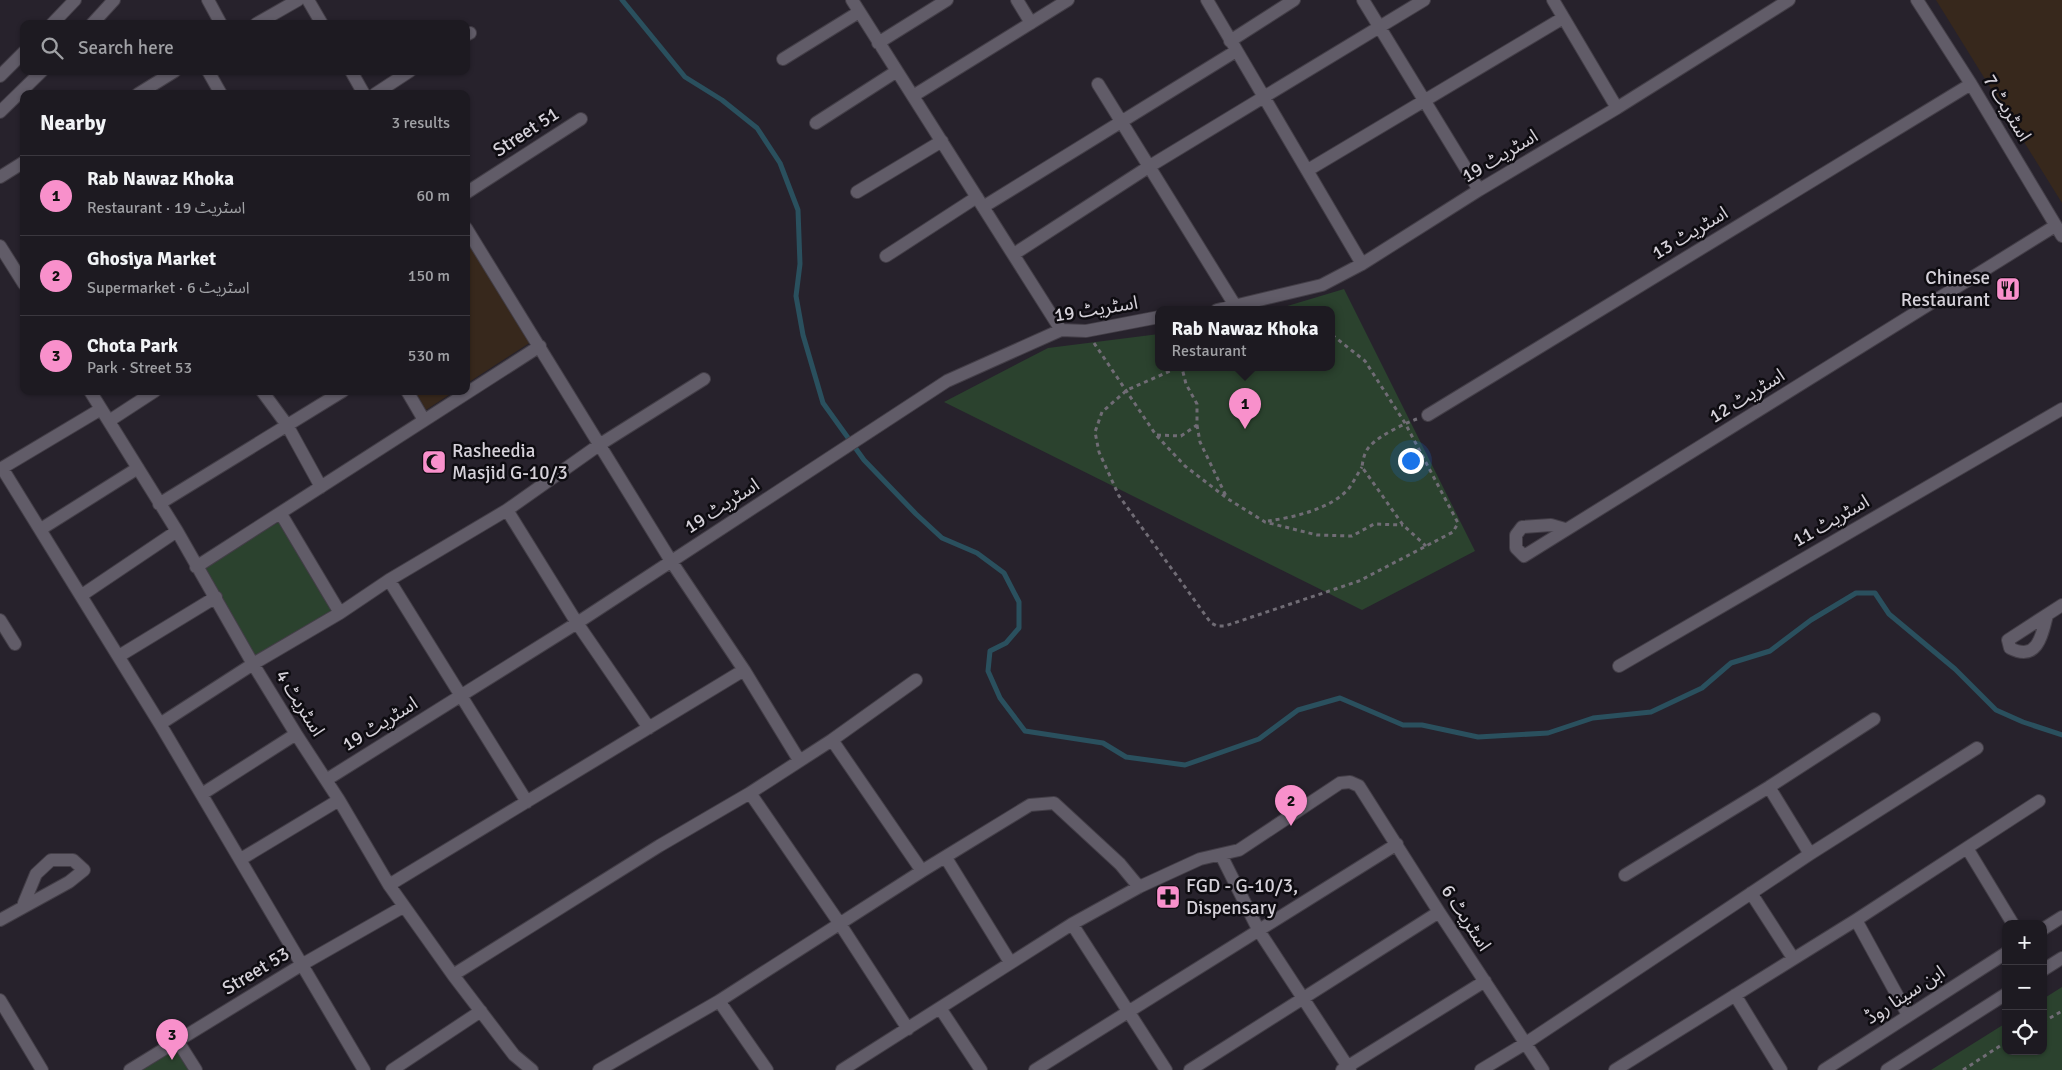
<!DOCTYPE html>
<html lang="en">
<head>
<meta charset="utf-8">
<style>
  body { margin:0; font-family:Signika,"Noto Sans Arabic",sans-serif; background:#2a272e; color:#f1f3f6 }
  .controls { position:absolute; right:15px; bottom:15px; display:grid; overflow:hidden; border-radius:10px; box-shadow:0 1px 4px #0004 }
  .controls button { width:45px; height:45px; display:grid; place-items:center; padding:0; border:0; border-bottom:1px solid #3b383f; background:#1d1a21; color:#f1f3f6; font:25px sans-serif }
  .you { position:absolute; left:1410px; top:460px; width:18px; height:18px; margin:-12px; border:4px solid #fff; border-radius:50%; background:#1a73e8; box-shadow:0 0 0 8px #1a73e833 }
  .badge { display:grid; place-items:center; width:32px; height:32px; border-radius:50%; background:#f890cb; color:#111; font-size:16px; font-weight:700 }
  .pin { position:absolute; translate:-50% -41px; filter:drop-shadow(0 1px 2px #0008) }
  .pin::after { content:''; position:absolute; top:26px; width:18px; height:15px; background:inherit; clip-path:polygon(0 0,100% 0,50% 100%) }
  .popup { position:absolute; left:1155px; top:306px; width:180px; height:65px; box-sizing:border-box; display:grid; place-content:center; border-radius:10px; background:#1d1a21; filter:drop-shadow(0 1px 4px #0005); font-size:16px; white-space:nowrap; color:#a0a1a5 }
  .popup b { font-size:19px; color:#f1f3f6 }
  .popup::after { content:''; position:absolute; left:50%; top:100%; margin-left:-10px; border:10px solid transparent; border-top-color:#1d1a21 }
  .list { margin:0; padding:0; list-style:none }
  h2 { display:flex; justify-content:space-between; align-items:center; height:65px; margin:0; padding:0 20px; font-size:21px }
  h2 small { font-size:16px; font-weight:400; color:#a0a1a5 }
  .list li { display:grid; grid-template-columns:32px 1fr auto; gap:15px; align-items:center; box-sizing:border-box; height:80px; padding:0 20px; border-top:1px solid #3b383f }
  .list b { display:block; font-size:19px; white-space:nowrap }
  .list p { margin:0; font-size:16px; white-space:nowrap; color:#a0a1a5 }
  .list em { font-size:16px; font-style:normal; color:#a0a1a5 }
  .icon { flex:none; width:28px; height:28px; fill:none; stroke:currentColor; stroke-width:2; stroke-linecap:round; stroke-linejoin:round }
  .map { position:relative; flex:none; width:2062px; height:1070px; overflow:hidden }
  .search { position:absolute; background:#1d1a21; box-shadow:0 1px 4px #0004; left:20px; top:20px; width:450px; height:55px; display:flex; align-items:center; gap:12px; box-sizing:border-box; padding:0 18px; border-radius:10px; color:#a0a1a5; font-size:19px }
  .panel { position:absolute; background:#1d1a21; box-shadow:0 1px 4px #0004; left:20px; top:90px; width:450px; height:305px; border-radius:10px }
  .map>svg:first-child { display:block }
  .commercial { fill:#37281c }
  .green { fill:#2b422e }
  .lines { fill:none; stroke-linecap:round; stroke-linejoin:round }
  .stream { stroke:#2a505e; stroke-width:5 }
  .street-casing { stroke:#433e47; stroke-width:14 }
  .secondary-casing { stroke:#433e47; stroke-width:14 }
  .path { stroke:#706c75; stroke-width:3; stroke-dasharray:4 4; stroke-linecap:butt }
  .street { stroke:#615c68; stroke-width:12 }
  .secondary { stroke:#615c68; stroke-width:12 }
  .labels { text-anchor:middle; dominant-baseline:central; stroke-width:5; stroke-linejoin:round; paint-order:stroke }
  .street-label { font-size:19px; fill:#d5d1d9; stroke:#0e0c11 }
  .poi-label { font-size:19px; fill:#d5d1d9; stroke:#0e0c11; text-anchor:start }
</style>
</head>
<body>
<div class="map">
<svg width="2062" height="1070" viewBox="0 0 2062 1070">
  <rect width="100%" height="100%" fill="#27222c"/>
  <path class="commercial" d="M1936 0H2062V203Z
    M466 238 531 342 466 384Z
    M415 391H455L426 410Z"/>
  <path class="green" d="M1344 289 1475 551 1362 610 944 402 1048 348 1159 334V368H1331V310H1274Z
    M279 522 336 610 256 660 200 567Z
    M2062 987V1070H1931L2006 1023V1051H2043V999Z
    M175 1047 190 1070H139Z"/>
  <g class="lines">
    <path class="stream" d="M622 0 685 77 722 100 757 128 780 163 798 210 800 264 796 296 803 335 823 403 864 460 916 514 942 538 977 553 1004 573 1019 602V628L1006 643 990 651 988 671 1000 698 1025 731 1103 743 1126 757 1185 765 1259 739 1298 710 1340 698 1403 725H1422L1478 737 1548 733 1593 718 1651 712 1702 688 1731 663 1770 651 1811 620 1856 593H1875L1889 614 1955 669 1996 710 2023 722 2062 735"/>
    <defs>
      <path id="street" d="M208 0 221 24
        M308 0 322 24
        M852 0 1061 330
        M1017 0 1031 23
        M1207 0 1362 264
        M1363 0 1479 190
        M1553 0 1617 108
        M1917 0 1971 84 2062 236
        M256 24 298 0
        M466 35 470 33
        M1230 41 1294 0
        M878 43 947 0
        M783 59 859 12
        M208 71 221 94
        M351 71 364 94
        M1098 84 1236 307
        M138 94 175 71
        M375 94 410 71
        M913 96 1068 0
        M816 123 897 71
        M1308 170 1563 18
        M0 177 24 162
        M857 192 942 141
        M466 193 581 119
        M983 207 1236 51
        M466 228 671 561 744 670 799 760
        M0 246 24 284
        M1014 254 1150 166 1424 0
        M886 256 977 197
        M1217 310 1322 285 1362 264 1479 190 1617 108 1789 0
        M90 391 177 531 253 664 296 734 339 800 389 885 453 975 514 1055 532 1070
        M262 391 287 425 321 487
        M407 391 424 420
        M101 409 2 468 160 724 364 1070
        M1428 415 1971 84
        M109 421 155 391
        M159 504 343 391
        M507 510 577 623 649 728
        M281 514 340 613
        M41 529 138 468
        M1565 529 1551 525 1522 527 1516 535V548L1524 556 2055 226
        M196 567 540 346
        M389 580 527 802
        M82 595 177 531
        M2047 615C2042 636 2037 662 2010 648L2008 640 2062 605
        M0 620 15 644
        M119 656 216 597
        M1619 666 2062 409
        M160 724 253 664 340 613 389 580 507 510 599 445 704 379
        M832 740 922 871
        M326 780 577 623 947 381 1061 330 1086 331 1159 317
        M1769 787 1810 854
        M750 793 840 924 908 1029
        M202 794 296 734
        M1967 848 2013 924
        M1221 855 1259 931 1350 1070
        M946 858 1010 962
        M241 859 339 800
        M1625 875 1769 787 1874 719
        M389 885 744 670
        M1751 893 1793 958
        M0 920 69 882 84 870 73 860H51L36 874 24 903
        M1856 920 1908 1015
        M1072 924 1166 1070
        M453 975 659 846 750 793 832 740 916 680
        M1735 995 1781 1070
        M0 1000 42 1070
        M719 1001 767 1070
        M940 1008 981 1070
        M177 1040 196 1070
        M130 1070 303 964 403 907
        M392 1070 481 1011
        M599 1070 719 1001 922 871 1030 805 1054 803 1120 864 1139 887
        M842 1070 1072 924 1139 887 1200 859 1239 850 1340 783 1350 782 1359 786 1439 912 1543 1070
        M1035 1070 1397 844
        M1190 1070 1439 912
        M1342 1070 1485 981
        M1481 1070 1526 1043 1810 854 1977 748
        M1615 1070 1856 920 2039 801"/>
      <path id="secondary" d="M52 24 75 0
        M92 24 114 0
        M0 76 24 52
        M0 112 42 71
        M2043 929 2062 917
        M2043 970 2062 958
        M1824 1070 2006 953
        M1887 1070 2006 994"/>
    </defs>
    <use href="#street" class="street-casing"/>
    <use href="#secondary" class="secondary-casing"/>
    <path class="path" d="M1094 343 1156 435 1185 466 1228 499 1265 522 1317 535 1352 536 1374 524 1403 525
      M1177 368 1127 390 1102 412 1095 432 1099 452 1119 496 1211 623 1217 626H1225L1359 581 1453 532 1458 523 1405 423 1365 361 1331 334
      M1417 419C1405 423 1379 436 1371 445 1365 450 1363 459 1362 467L1403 525 1426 546
      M1197 425 1200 442 1227 498
      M1157 435 1181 436 1197 425V404L1186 384 1182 368
      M1268 521C1295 517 1332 509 1350 487 1354 481 1358 473 1362 467
      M2043 1022 2062 1011
      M1963 1070 2006 1042"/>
    <use href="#street" class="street"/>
    <use href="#secondary" class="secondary"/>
  </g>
  <defs>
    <symbol id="restaurant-square" viewBox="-11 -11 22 22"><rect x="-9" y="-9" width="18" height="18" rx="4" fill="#f890cb" stroke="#0e0c11"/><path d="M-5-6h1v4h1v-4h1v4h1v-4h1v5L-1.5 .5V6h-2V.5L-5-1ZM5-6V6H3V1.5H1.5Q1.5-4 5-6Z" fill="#111"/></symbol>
    <symbol id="mosque-square" viewBox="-11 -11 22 22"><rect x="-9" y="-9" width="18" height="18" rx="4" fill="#f890cb" stroke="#0e0c11"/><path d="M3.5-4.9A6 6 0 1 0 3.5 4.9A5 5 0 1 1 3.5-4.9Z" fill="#111"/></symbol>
    <symbol id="pharmacy-square" viewBox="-11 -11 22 22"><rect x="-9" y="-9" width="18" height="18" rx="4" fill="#f890cb" stroke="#0e0c11"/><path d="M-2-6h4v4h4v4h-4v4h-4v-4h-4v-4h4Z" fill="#111"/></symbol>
  </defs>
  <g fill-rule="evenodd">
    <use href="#restaurant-square" x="1994" y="275" width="28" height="28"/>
    <use href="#mosque-square" x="420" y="448" width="28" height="28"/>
    <use href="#pharmacy-square" x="1154" y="883" width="28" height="28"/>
  </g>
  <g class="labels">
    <g class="street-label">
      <text transform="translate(2007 108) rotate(59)">اسٹریٹ 7</text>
      <text transform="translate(526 132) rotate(-33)">Street 51</text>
      <text transform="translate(1500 156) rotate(-31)">اسٹریٹ 19</text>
      <text transform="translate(1690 233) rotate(-31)">اسٹریٹ 13</text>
      <text transform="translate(1096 309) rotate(-9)">اسٹریٹ 19</text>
      <text transform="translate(1747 396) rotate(-32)">اسٹریٹ 12</text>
      <text transform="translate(722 506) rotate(-33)">اسٹریٹ 19</text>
      <text transform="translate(1831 521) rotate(-30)">اسٹریٹ 11</text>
      <text transform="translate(300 703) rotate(58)">اسٹریٹ 4</text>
      <text transform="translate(380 724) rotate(-32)">اسٹریٹ 19</text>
      <text transform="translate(1466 918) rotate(57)">اسٹریٹ 6</text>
      <text transform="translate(256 971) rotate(-31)">Street 53</text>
      <text transform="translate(1905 995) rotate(-33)">ابن سینا روڈ</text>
    </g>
    <g class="poi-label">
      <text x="1990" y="278" text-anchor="end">Chinese<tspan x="1990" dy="22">Restaurant</tspan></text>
      <text x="452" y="451">Rasheedia<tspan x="452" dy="22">Masjid G-10/3</tspan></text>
      <text x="1186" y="886">FGD - G-10/3,<tspan x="1186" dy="22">Dispensary</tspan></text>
    </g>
  </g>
</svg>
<div class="controls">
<button>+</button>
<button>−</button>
<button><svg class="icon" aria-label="locate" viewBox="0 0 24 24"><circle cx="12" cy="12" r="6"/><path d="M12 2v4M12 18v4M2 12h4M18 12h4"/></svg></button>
</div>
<div class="you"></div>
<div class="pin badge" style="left:1245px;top:429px">1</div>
<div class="popup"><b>Rab Nawaz Khoka</b>Restaurant</div>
<div class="pin badge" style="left:1291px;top:826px">2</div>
<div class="pin badge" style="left:172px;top:1060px">3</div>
<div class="search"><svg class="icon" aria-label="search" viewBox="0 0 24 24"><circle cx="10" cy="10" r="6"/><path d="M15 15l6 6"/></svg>Search here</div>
<section class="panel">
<h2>Nearby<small>3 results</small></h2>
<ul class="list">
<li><span class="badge">1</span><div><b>Rab Nawaz Khoka</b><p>Restaurant · اسٹریٹ 19</p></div><em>60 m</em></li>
<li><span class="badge">2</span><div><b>Ghosiya Market</b><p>Supermarket · اسٹریٹ 6</p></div><em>150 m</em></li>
<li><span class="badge">3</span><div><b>Chota Park</b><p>Park · Street 53</p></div><em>530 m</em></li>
</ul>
</section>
</div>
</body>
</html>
